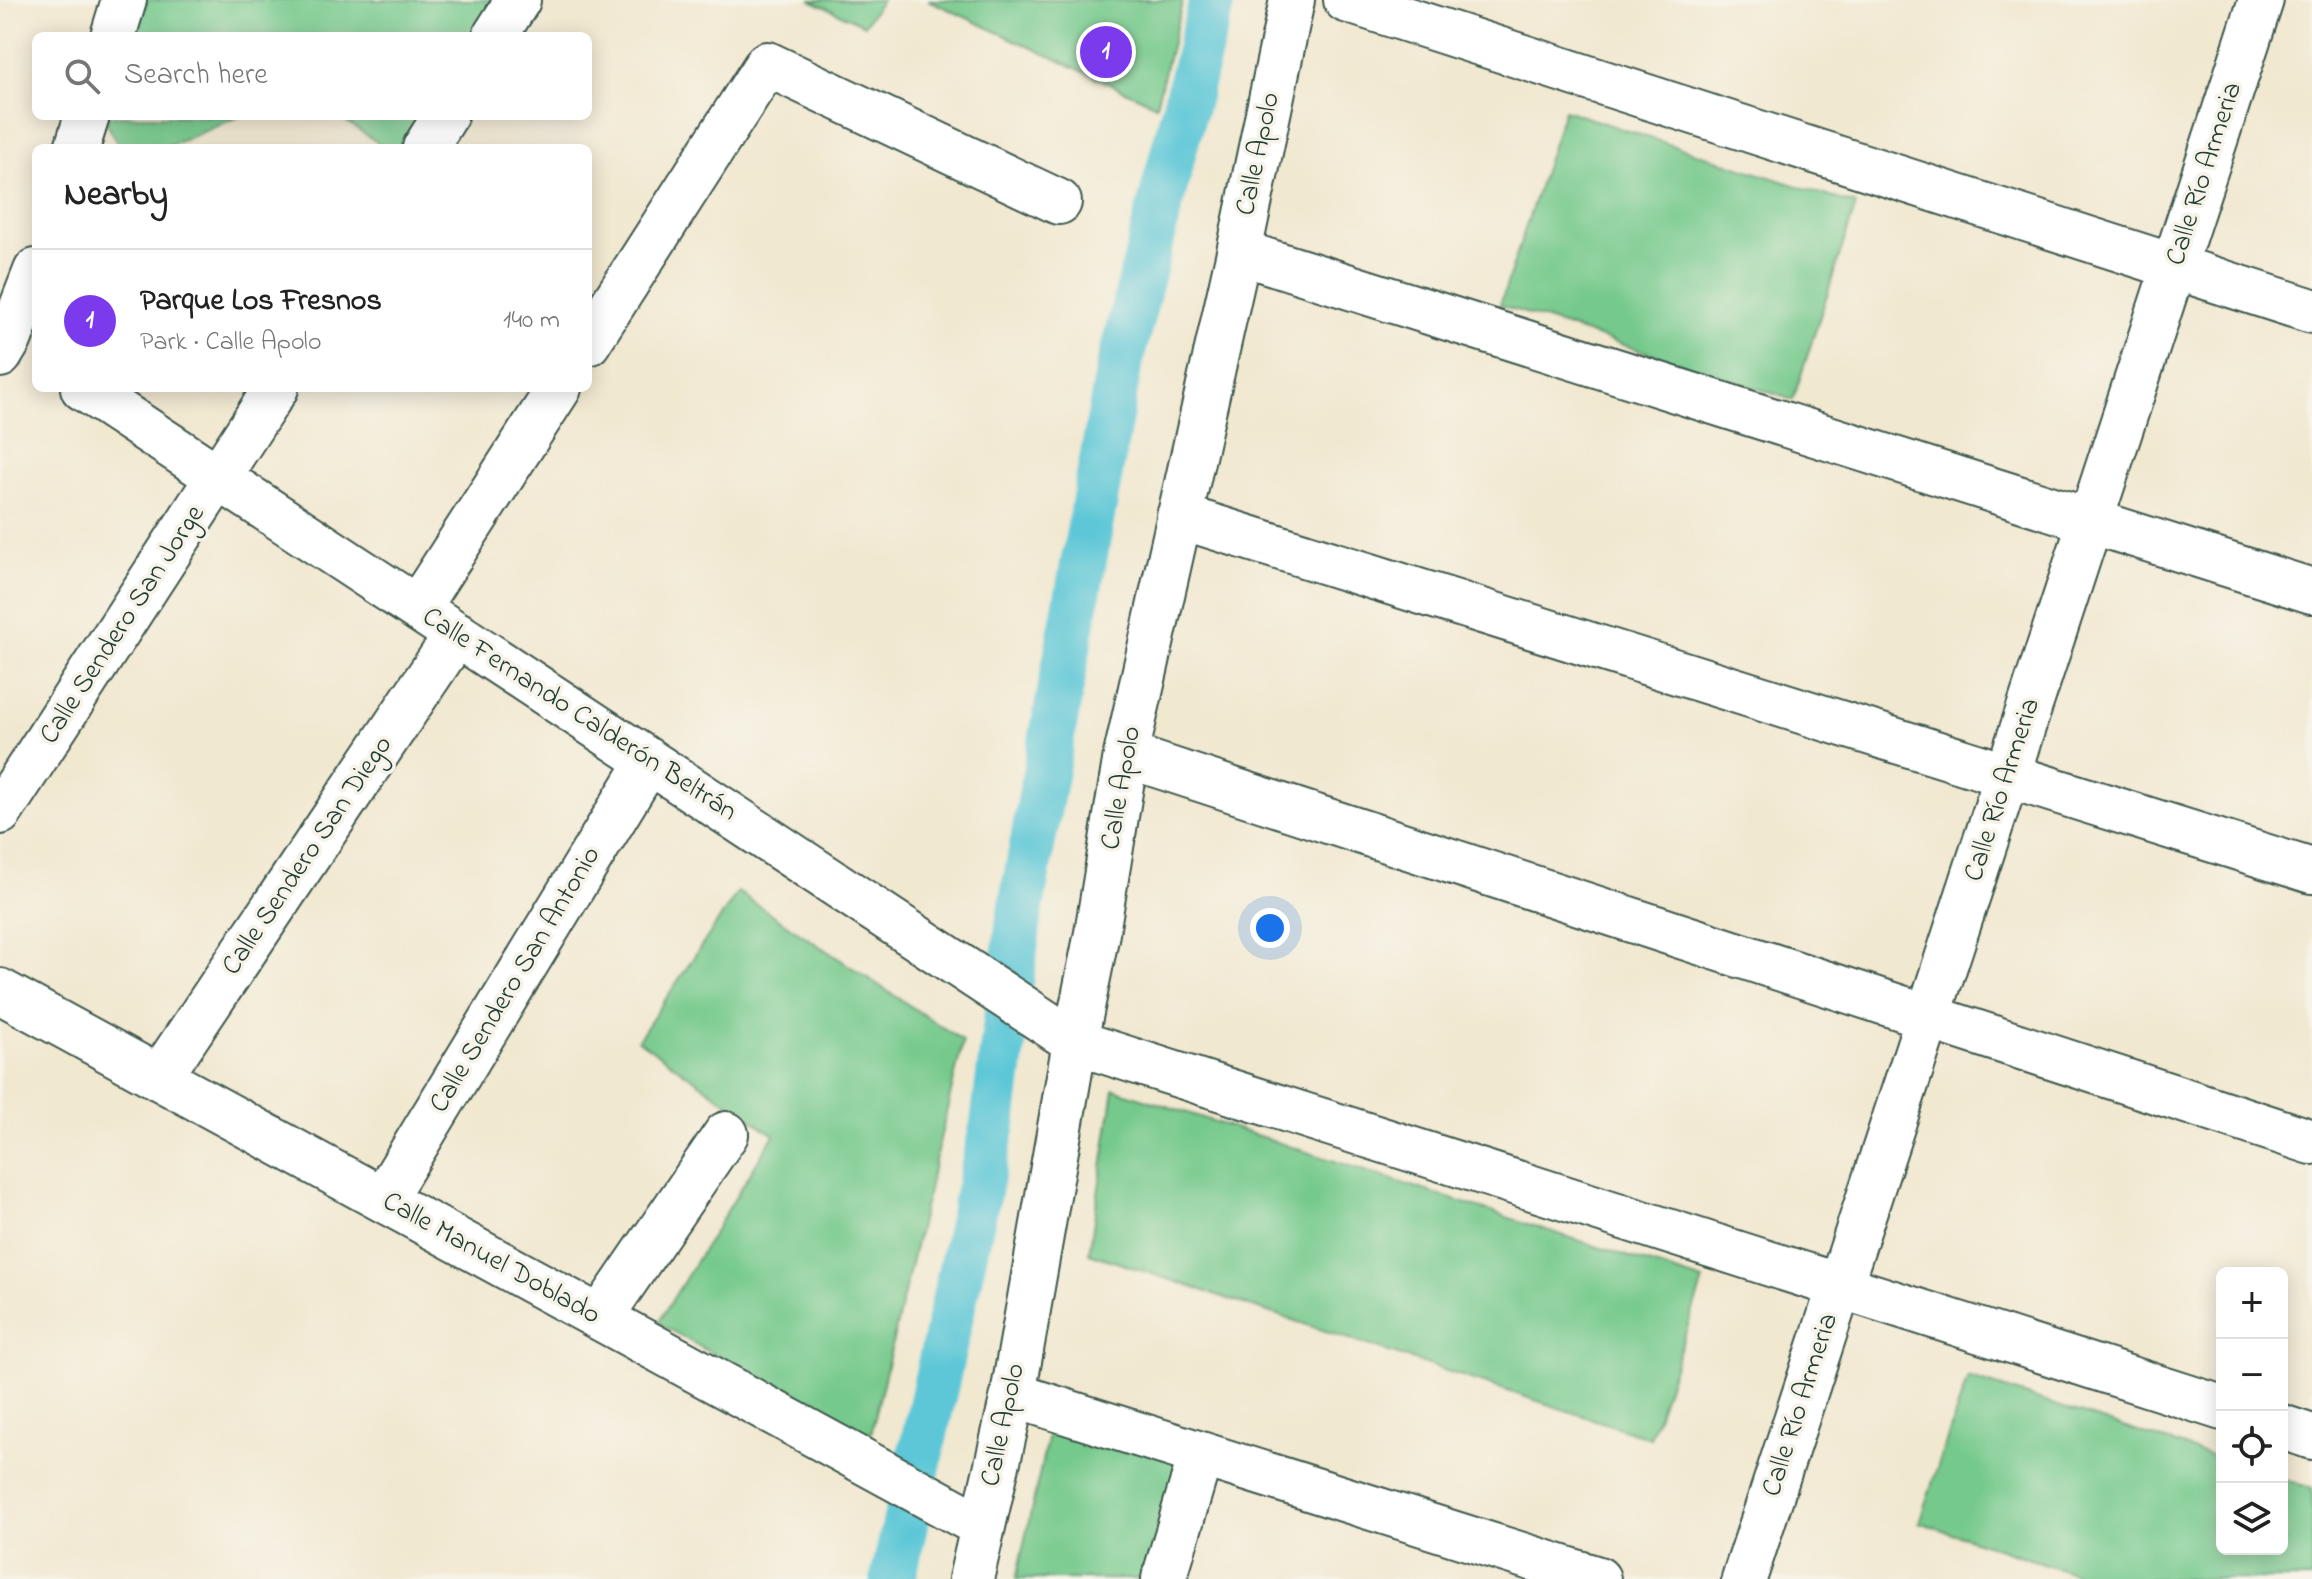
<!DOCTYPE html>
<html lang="en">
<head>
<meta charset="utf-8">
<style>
  body { margin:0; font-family:"Indie Flower",sans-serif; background:#f2f2f2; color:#222 }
  .controls { position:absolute; right:24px; bottom:24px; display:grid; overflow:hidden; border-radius:12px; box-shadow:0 4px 20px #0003 }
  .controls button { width:72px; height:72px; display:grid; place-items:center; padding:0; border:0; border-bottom:2px solid #e0e0e0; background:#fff; color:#222; font:40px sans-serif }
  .you { position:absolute; left:1270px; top:928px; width:28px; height:28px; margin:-20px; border:6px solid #fff; border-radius:50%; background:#1a73e8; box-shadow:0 0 0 12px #1a73e833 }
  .badge { display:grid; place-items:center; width:52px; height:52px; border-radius:50%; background:#7c3aed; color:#fff; font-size:26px; font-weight:700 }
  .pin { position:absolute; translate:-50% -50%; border:4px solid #fff; box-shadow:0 2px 8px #0006 }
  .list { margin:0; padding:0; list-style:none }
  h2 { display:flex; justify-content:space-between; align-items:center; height:104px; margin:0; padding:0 32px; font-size:34px }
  h2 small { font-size:26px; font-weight:400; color:#767676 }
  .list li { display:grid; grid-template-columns:52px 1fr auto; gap:24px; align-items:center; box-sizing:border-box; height:144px; padding:0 32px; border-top:2px solid #e0e0e0 }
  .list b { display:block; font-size:30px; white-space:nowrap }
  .list p { margin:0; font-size:26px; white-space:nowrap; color:#767676 }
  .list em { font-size:26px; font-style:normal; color:#767676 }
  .icon { flex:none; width:44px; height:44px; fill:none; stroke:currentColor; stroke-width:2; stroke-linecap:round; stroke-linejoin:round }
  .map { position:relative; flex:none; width:2312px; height:1579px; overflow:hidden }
  .search { position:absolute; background:#fff; box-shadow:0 4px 20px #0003; left:32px; top:32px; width:560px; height:88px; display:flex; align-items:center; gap:20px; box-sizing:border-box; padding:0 28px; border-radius:12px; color:#767676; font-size:30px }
  .panel { position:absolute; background:#fff; box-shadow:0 4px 20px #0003; left:32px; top:144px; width:560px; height:248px; border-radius:12px }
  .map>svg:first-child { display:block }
  .green { fill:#75c98c; stroke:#4a8360; stroke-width:2 }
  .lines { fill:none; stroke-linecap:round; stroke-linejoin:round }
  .canal { stroke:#5dc7d7; stroke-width:46 }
  .minor-casing { stroke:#3e574b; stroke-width:48 }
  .minor { stroke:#fff; stroke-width:44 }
  .labels { text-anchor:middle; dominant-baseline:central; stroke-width:7; stroke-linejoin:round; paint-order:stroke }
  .street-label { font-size:28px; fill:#1f3d34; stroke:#f7f3e8 }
</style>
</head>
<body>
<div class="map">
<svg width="2312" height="1579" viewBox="0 0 2312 1579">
  <rect width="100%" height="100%" fill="#f7f3e8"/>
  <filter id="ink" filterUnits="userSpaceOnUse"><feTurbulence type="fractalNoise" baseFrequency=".0125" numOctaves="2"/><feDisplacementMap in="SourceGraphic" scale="16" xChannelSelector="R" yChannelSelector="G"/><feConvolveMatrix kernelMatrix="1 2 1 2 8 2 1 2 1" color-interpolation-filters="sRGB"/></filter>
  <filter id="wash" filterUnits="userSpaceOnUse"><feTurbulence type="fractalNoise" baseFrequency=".006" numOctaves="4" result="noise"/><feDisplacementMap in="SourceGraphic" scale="32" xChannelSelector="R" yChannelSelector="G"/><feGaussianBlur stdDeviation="1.8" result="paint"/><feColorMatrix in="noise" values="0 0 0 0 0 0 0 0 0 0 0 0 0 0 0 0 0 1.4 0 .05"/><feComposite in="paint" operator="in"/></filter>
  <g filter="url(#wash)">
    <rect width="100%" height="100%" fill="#f1e8d0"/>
    <path class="green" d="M147 0H494L473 36H135Z
      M810 0H882L864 25Z
      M928 0H1183L1156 105Z
      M1564 110 1856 205 1793 400 1500 305Z
      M108 116H240L165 148H120L106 122Z
      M338 116H426L407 148H386Z
      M738 892 963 1041 869 1443 658 1323 774 1135 638 1040Z
      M1114 1089 1703 1281 1650 1438 1089 1253Z
      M1968 1377 2222 1459V1549H2282V1479L2312 1488V1579H2091L1919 1522Z
      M1051 1422 1189 1463 1153 1579H1016Z"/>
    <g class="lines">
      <path class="canal" d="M893 1579 993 1124 1019 918 1119 367 1212 0"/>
    </g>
  </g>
  <g filter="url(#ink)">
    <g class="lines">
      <defs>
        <path id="minor" d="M1346 0 2312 311
          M113 36 124 0
          M495 36 518 0
          M77 148 87 116
          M425 148 445 116
          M1239 252 2312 591
          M588 343 767 64 1059 202
          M0 355 9 340 36 271
          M83 388 1075 1042 2222 1408
          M1179 516 2312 871
          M417 608 559 388
          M1126 755 2312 1142
          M0 812 276 388
          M0 991 982 1526
          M159 1078 457 634
          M383 1199 649 761
          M600 1318 726 1134
          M1013 1395 1598 1579
          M2282 1427 2312 1437
          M971 1579 1013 1395 1075 1042 1097 933 1126 755 1239 252 1292 0
          M1164 1579 1201 1454
          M1744 1579 2261 0"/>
      </defs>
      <use href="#minor" class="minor-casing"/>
      <use href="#minor" class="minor"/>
    </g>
  </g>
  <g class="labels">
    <g class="street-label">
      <text transform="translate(1259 154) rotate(-78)">Calle Apolo</text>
      <text transform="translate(2205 174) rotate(-72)">Calle Río Armeria</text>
      <text transform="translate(123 625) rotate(-57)">Calle Sendero San Jorge</text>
      <text transform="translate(579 715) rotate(33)">Calle Fernando Calderón Beltrán</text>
      <text transform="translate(1122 788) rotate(-80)">Calle Apolo</text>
      <text transform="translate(2003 790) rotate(-72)">Calle Río Armeria</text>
      <text transform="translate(308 856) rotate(-56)">Calle Sendero San Diego</text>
      <text transform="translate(516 980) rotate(-59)">Calle Sendero San Antonio</text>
      <text transform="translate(491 1259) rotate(29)">Calle Manuel Doblado</text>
      <text transform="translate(1801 1405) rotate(-72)">Calle Río Armeria</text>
      <text transform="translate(1004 1425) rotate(-78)">Calle Apolo</text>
    </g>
  </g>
</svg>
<div class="controls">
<button>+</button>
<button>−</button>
<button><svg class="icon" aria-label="locate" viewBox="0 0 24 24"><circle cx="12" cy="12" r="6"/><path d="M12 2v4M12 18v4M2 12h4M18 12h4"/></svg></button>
<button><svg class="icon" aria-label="layers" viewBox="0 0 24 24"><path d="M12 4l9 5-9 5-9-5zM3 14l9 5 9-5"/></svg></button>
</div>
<div class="you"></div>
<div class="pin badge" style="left:1106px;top:52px">1</div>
<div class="search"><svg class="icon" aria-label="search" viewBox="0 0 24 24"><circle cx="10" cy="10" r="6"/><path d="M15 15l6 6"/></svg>Search here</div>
<section class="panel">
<h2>Nearby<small></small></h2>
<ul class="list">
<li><span class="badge">1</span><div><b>Parque Los Fresnos</b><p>Park · Calle Apolo</p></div><em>140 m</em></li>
</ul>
</section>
</div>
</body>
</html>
